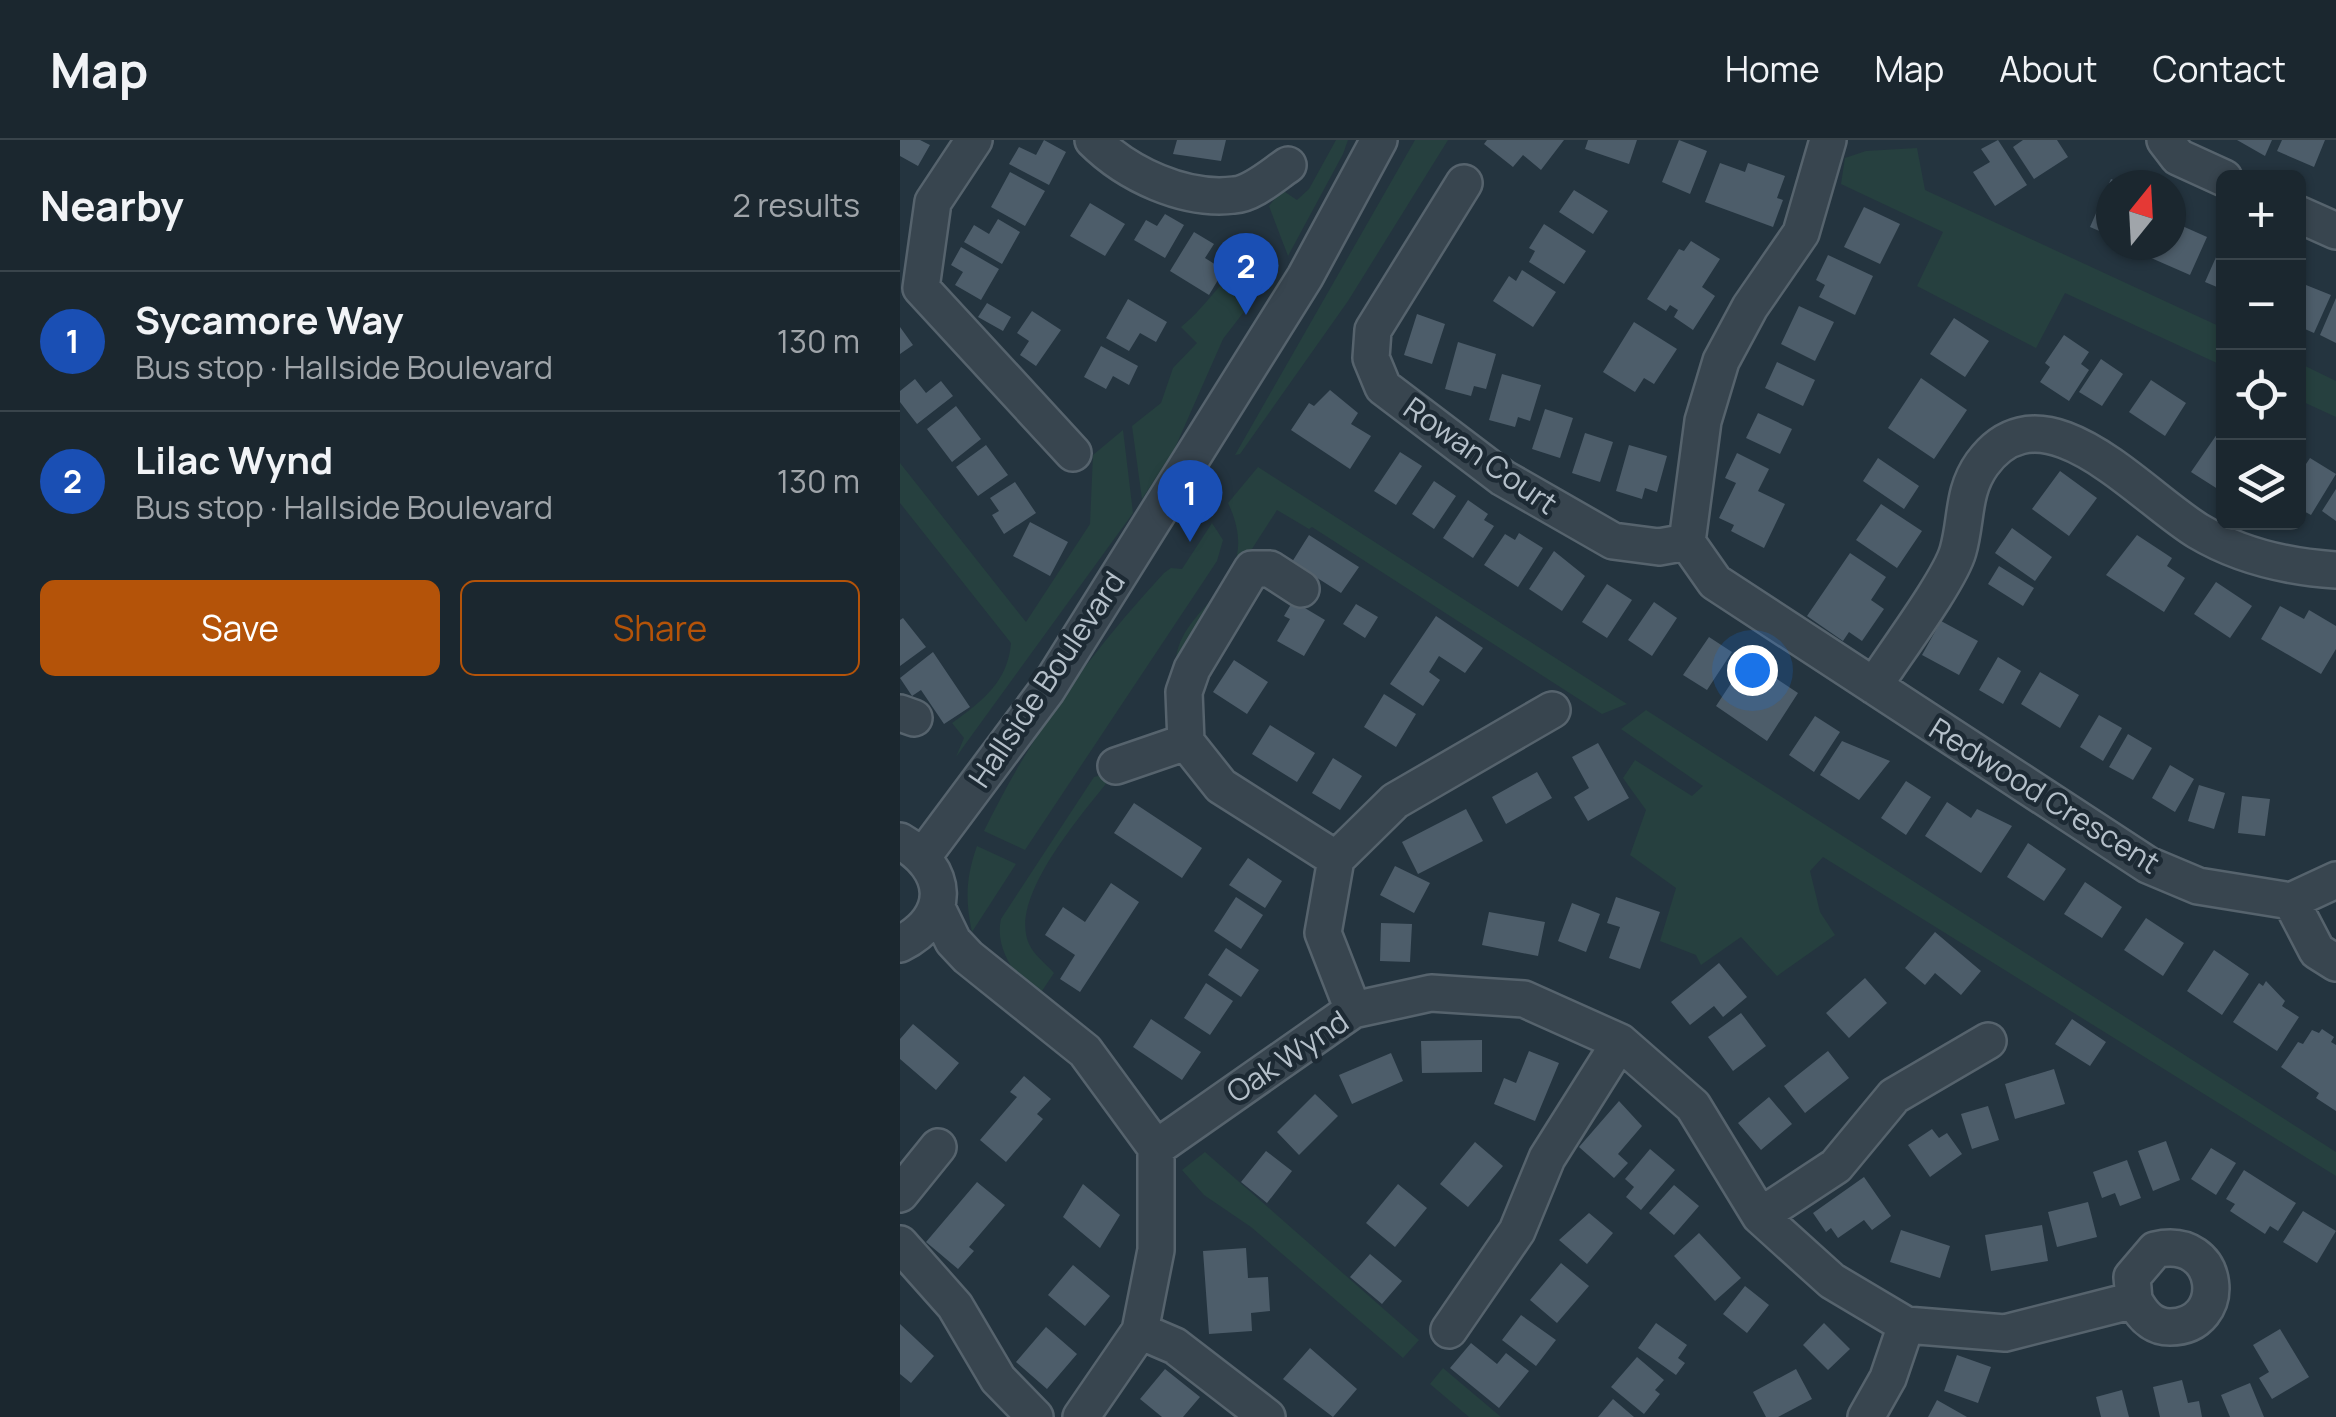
<!DOCTYPE html>
<html lang="en">
<head>
<meta charset="utf-8">
<style>
  body { margin:0; font-family:Manrope,sans-serif; background:#28333b; color:#f1f3f6 }
  .controls { position:absolute; right:30px; top:30px; display:grid; overflow:hidden; border-radius:15px; box-shadow:0 2px 8px #0004 }
  .controls button { width:90px; height:90px; display:grid; place-items:center; padding:0; border:0; border-bottom:2px solid #39444b; background:#1b272f; color:#f1f3f6; font:50px sans-serif }
  .compass { position:absolute; left:1196px; top:30px; width:90px; height:90px; border-radius:50%; background:#1b272f; box-shadow:0 2px 8px #0004; rotate:18deg }
  .you { position:absolute; left:852px; top:530px; width:35px; height:35px; margin:-25px; border:8px solid #fff; border-radius:50%; background:#1a73e8; box-shadow:0 0 0 15px #1a73e833 }
  .badge { display:grid; place-items:center; width:65px; height:65px; border-radius:50%; background:#b45309; color:#fff; font-size:32px; font-weight:700 }
  .pin { position:absolute; translate:-50% -82px; filter:drop-shadow(0 2px 5px #0008) }
  .pin::after { content:''; position:absolute; top:52px; width:35px; height:30px; background:inherit; clip-path:polygon(0 0,100% 0,50% 100%) }
  .list { margin:0; padding:0; list-style:none }
  h2 { display:flex; justify-content:space-between; align-items:center; height:130px; margin:0; padding:0 40px; font-size:42px }
  h2 small { font-size:32px; font-weight:400; color:#a0a5aa }
  .list li { display:grid; grid-template-columns:65px 1fr auto; gap:30px; align-items:center; box-sizing:border-box; height:140px; padding:0 40px; border-top:2px solid #39444b }
  .list b { display:block; font-size:38px; white-space:nowrap }
  .list p { margin:0; font-size:32px; white-space:nowrap; color:#a0a5aa }
  .list em { font-size:32px; font-style:normal; color:#a0a5aa }
  .actions { display:flex; gap:20px; padding:30px 40px }
  .actions a { flex:1; padding:22px 0; border:2px solid #b45309; border-radius:15px; text-align:center; font-size:35px; color:#b45309 }
  .actions .main { background:#b45309; color:#fff }
  .icon { flex:none; width:55px; height:55px; fill:none; stroke:currentColor; stroke-width:2; stroke-linecap:round; stroke-linejoin:round }
  .map { position:relative; flex:none; width:1436px; height:1277px; overflow:hidden }
  header { display:flex; align-items:center; gap:60px; box-sizing:border-box; height:140px; padding:0 50px; background:#1b272f; border-bottom:2px solid #39444b }
  header strong { font-size:48px }
  nav { display:flex; gap:55px; margin-inline-start:auto; font-size:35px }
  main { display:flex }
  aside { flex:1; background:#1b272f }
  .map>svg:first-child { display:block }
  .green { fill:#26403f }
  .building { fill:#4d5d6a }
  .lines { fill:none; stroke-linecap:round; stroke-linejoin:round }
  .minor-casing { stroke:#56636d; stroke-width:40 }
  .minor { stroke:#38454f; stroke-width:35 }
  .labels { text-anchor:middle; dominant-baseline:central; stroke-width:9; stroke-linejoin:round; paint-order:stroke }
  .street-label { font-size:30px; fill:#b5c0ca; stroke:#1d2a34 }
</style>
</head>
<body>
<header>
<strong>Map</strong>
<nav><a>Home</a><a>Map</a><a>About</a><a>Contact</a></nav>
</header>
<main>
<aside>
<h2>Nearby<small>2 results</small></h2>
<ul class="list">
<li><span class="badge" style="background:#1a4fb4">1</span><div><b>Sycamore Way</b><p>Bus stop · Hallside Boulevard</p></div><em>130 m</em></li>
<li><span class="badge" style="background:#1a4fb4">2</span><div><b>Lilac Wynd</b><p>Bus stop · Hallside Boulevard</p></div><em>130 m</em></li>
</ul>
<div class="actions"><a class="main">Save</a><a>Share</a></div>
</aside>
<div class="map">
<svg width="1436" height="1277" viewBox="0 0 1436 1277">
  <rect width="100%" height="100%" fill="#24343f"/>
  <path class="green" d="M436 0H448L443 14 388 116 369 66 382 50 397 60 409 49Z
    M515 0H548L448 161 340 314 335 315Z
    M1017 8 1025 50 1323 188 1319 224 1165 153 1136 208 1017 146 1043 92 941 44 945 18 966 11Z
    M372 110 379 126 323 199 274 310 242 359 232 286 261 263 273 228 297 203 281 187C315 160 328 122 372 110Z
    M1399 223 1436 241V277L1399 260Z
    M223 290 233 373 56 617 64 598 52 583C83 561 108 541 111 503L0 363V323L126 482 190 384 193 315Z
    M358 327 727 564 702 574 412 387 409 389 377 370 276 527C273 465 369 449 328 363Z
    M312 383 323 400 317 421 125 710 84 691C131 594 191 512 264 433L271 428 282 429Z
    M746 570 1436 1012V1036L923 717 910 731 920 772 935 795 877 836 841 797 801 825 796 815 760 801 776 748 730 715 746 670 723 638 735 620 792 656 803 646 721 589Z
    M216 631C188 668 107 756 129 804 134 815 146 824 154 833L138 857C117 839 94 809 101 779L194 637Z
    M77 706 116 724 72 792C65 760 66 737 77 706Z
    M305 1012 519 1200 503 1218 351 1087 304 1055 282 1030Z
    M543 1228 601 1277H569L530 1244Z"/>
  <path class="building" d="M0 0H20L30 5 18 26 0 16Z
    M144 0 166 12 149 45 109 24 119 7 136 15Z
    M277 0H326L321 21 273 14Z
    M587 0H664L641 30 623 15 613 27 584 4Z
    M688 0H737L729 24 685 9Z
    M779 0 807 11 790 54 762 42Z
    M1098 0 1127 45 1095 66 1073 32 1090 22 1081 9Z
    M1123 0H1157L1168 17 1134 39 1113 7Z
    M1337 0H1372L1365 16Z
    M1382 0H1425L1414 27 1377 11Z
    M820 23 845 32 848 23 885 36 877 58 883 60 873 87 805 62Z
    M110 32 145 51 125 86 91 67Z
    M1211 39 1225 45H1211V96L1190 87Z
    M674 50 708 71 693 94 659 72Z
    M190 63 225 84 205 116 170 96Z
    M964 67 1000 84 980 124 944 107Z
    M265 74 284 85 265 118 234 100 246 80 257 86Z
    M98 79 120 92 102 124 64 102 74 85 89 94Z
    M1271 81 1307 97 1290 135 1242 114 1246 105H1271Z
    M644 84 686 111 664 144 629 122 635 111 629 108Z
    M294 92 314 104 305 118 324 130 309 155 270 131Z
    M1324 99V150L1305 142Z
    M791 101 820 119 802 147 815 156 793 190 774 177 778 170 770 165 766 171 747 159 779 109 784 111Z
    M61 107 99 129 81 160 55 145 63 132 51 125Z
    M928 115 973 136 955 175 919 157 925 145 916 140Z
    M622 130 656 152 633 187 593 161 609 136 616 141Z
    M1406 145 1431 155 1414 193 1398 186V150L1403 153Z
    M1436 158V203L1420 195Z
    M228 159 267 182 256 202 240 193 229 211 206 198Z
    M87 163 111 177 103 191 78 177Z
    M899 166 934 182 915 221 881 204Z
    M132 171 161 190 136 226 120 215 129 201 117 193Z
    M517 174 545 184 532 224 504 215Z
    M1054 178 1089 201 1065 237 1030 214Z
    M734 182 777 209 754 244 744 238 735 252 703 232Z
    M0 187 13 205 0 214Z
    M1164 195 1189 212 1181 224 1189 230 1169 261 1140 242 1150 227 1145 223Z
    M558 202 596 214 586 249 574 246 571 256 545 249Z
    M201 206 238 226 229 245 213 236 206 249 184 237Z
    M1201 219 1223 234 1202 266 1179 252Z
    M877 222 915 240 903 266 865 248Z
    M602 234 641 245 630 281 618 277 615 287 589 280Z
    M1021 238 1067 270 1034 319 988 288Z
    M15 239 26 253 41 241 53 256 17 284 0 262V251Z
    M1251 240 1286 263 1265 296 1229 272Z
    M430 250 458 273 451 284 471 296 450 329 391 290 409 263 414 266Z
    M56 266 81 299 52 322 27 289Z
    M645 269 673 278 660 318 632 309Z
    M858 273 892 289 880 314 846 298Z
    M1324 284V353L1291 332Z
    M685 293 713 302 700 342 672 333Z
    M86 305 108 335 78 356 56 327Z
    M729 305 767 316 757 352 745 348 742 359 716 351Z
    M500 312 522 326 496 365 474 351Z
    M837 313 869 329 858 351 885 364 864 408 831 391 834 385 819 378 836 343 825 338Z
    M978 318 1019 346 1004 369 963 341Z
    M1410 318 1436 334 1411 375 1398 368V336Z
    M1160 331 1197 358 1169 396 1132 369Z
    M534 341 556 356 534 389 512 374Z
    M115 342 136 373 104 394 92 375 99 371 90 358Z
    M1436 349V381L1422 371Z
    M568 360 588 374 584 380 594 386 573 418 543 398Z
    M981 364 1022 391 997 428 956 400Z
    M130 382 168 402 150 436 113 416Z
    M1112 388 1152 417 1135 441 1095 413Z
    M619 393 643 408 618 447 584 425 605 394 615 400Z
    M409 395 459 427 441 453 392 422Z
    M1237 395 1272 418 1267 426 1285 438 1264 472 1206 435Z
    M654 411 685 436 662 471 629 449Z
    M950 413 986 437 971 460 984 469 962 501 949 492 943 501 907 476Z
    M1099 426 1134 448 1123 466 1088 444Z
    M1316 442 1352 466 1330 498 1294 474Z
    M707 444 732 460 707 498 682 482Z
    M393 461 425 480 404 516 377 501 390 479 384 476Z
    M754 462 777 478 752 516 728 500Z
    M456 464 478 477 465 498 443 484Z
    M1380 466 1404 479 1409 470 1436 486V509L1421 534 1361 499Z
    M536 476 583 508 565 533 539 516 529 532 540 540 523 566 490 544Z
    M3 478 26 507 0 526V480Z
    M1041 481 1078 501 1059 535 1022 515Z
    M809 497 832 512 807 550 783 535Z
    M33 512 70 567 44 584 21 550 12 556 0 538Z
    M1098 517 1121 531 1103 564 1079 550Z
    M847 519 898 553 867 601 816 566Z
    M334 520 368 542 347 574 313 552Z
    M1140 532 1179 555 1160 588 1121 564Z
    M484 554 516 574 496 607 464 587Z
    M1199 575 1222 588 1203 621 1180 607Z
    M915 576 940 592 914 632 889 615Z
    M370 585 415 613 397 642 352 614Z
    M1228 594 1252 608 1233 640 1209 627Z
    M942 601 990 621 959 660 920 635Z
    M698 603 729 658 688 681 674 657 689 648 672 617Z
    M433 618 462 636 440 670 412 653Z
    M1270 625 1294 639 1275 672 1252 658Z
    M637 632 652 658 606 684 592 657Z
    M1006 641 1031 657 1006 695 981 678Z
    M1299 645 1325 653 1314 689 1288 681Z
    M1342 656 1370 659 1365 696 1338 693Z
    M1047 662 1071 678 1077 669 1112 686 1081 733 1025 696Z
    M234 663 302 708 282 738 214 693Z
    M566 669 583 701 518 734 502 702Z
    M1128 703 1166 729 1144 761 1107 737Z
    M348 718 382 741 365 768 329 745Z
    M495 726 530 743 514 773 480 755Z
    M1185 742 1222 767 1202 798 1164 774Z
    M211 743 239 762 180 852 160 839 175 815 145 795 163 767 185 782Z
    M336 757 363 775 341 809 314 791Z
    M716 757 760 772 740 829 709 818 720 787 707 783Z
    M672 763 700 774 686 812 658 801Z
    M589 772 645 782 638 816 582 805Z
    M1246 778 1284 803 1263 836 1224 810Z
    M481 783 512 784 510 822 480 821Z
    M1035 792 1081 831 1061 855 1035 833 1025 845 1005 828Z
    M326 808 359 830 341 857 308 835Z
    M1314 810 1349 834 1322 875 1287 851Z
    M819 823 847 857 823 877 814 866 790 885 771 862Z
    M965 838 987 863 949 898 926 873Z
    M1366 841 1385 861 1382 866 1399 877 1377 911 1333 882 1359 843 1363 846Z
    M306 843 333 861 310 895 284 878Z
    M841 873 866 906 833 931 808 897Z
    M251 879 301 912 282 940 233 907Z
    M1172 879 1206 902 1190 926 1155 904Z
    M13 884 59 923 36 950 0 919V899Z
    M1422 889 1434 897 1431 902 1436 905V971L1416 958 1419 953 1381 927 1398 902 1403 904 1412 890 1419 893Z
    M582 900V932L522 933 521 901Z
    M629 911 659 923 635 981 594 964 604 938 616 943Z
    M928 911 949 938 905 973 884 946Z
    M491 913 503 941 452 964 439 935Z
    M1154 929 1165 964 1115 979 1105 944Z
    M124 936 151 959 137 974 143 979 106 1022 80 1000 117 957 110 952Z
    M415 954 438 976 399 1015 377 992Z
    M869 957 892 984 861 1010 838 983Z
    M719 961 742 986 718 1014 728 1023 714 1038 679 1007Z
    M1088 966 1099 1000 1072 1009 1061 974Z
    M1032 989 1039 998 1047 993 1062 1014 1030 1037 1008 1005Z
    M1266 1001 1280 1040 1253 1051 1238 1011Z
    M575 1002 603 1026 568 1067 540 1044Z
    M1311 1008 1336 1023 1316 1055 1291 1039Z
    M750 1009 775 1030 741 1070 726 1057 734 1047 725 1039Z
    M366 1011 392 1031 367 1063 341 1042Z
    M1227 1020 1241 1058 1220 1066 1215 1053 1202 1058 1193 1032Z
    M1344 1030 1396 1063 1378 1091 1370 1086 1365 1094 1330 1071 1335 1064 1326 1059Z
    M964 1037 991 1076 972 1090 964 1080 938 1098 931 1088 926 1092 913 1073Z
    M77 1042 105 1065 69 1107 74 1111 58 1129 26 1102Z
    M183 1044 220 1075 200 1108 163 1077Z
    M498 1044 527 1068 495 1107 466 1083Z
    M774 1045 799 1066 774 1095 749 1073Z
    M1188 1062 1197 1097 1157 1107 1148 1072Z
    M1403 1071 1436 1091 1417 1123 1383 1102Z
    M689 1073 713 1093 687 1124 659 1100Z
    M1142 1085 1148 1121 1091 1131 1085 1095Z
    M1001 1090 1050 1106 1040 1138 990 1122Z
    M799 1093 841 1138 815 1161 774 1116Z
    M346 1108 348 1138 368 1137 370 1171 351 1173 352 1191 309 1194 303 1111Z
    M470 1114 502 1141 482 1164 450 1137Z
    M661 1123 689 1146 657 1183 630 1160Z
    M173 1125 210 1156 185 1186 148 1155Z
    M845 1146 869 1165 847 1193 823 1174Z
    M621 1175 656 1200 636 1226 602 1200Z
    M756 1183 787 1205 778 1218 785 1223 776 1235 738 1208Z
    M924 1183 950 1209 928 1230 903 1205Z
    M0 1184 34 1216 11 1243 0 1234Z
    M146 1187 177 1214 147 1249 116 1222Z
    M1380 1189 1409 1237 1372 1259 1359 1238 1369 1232 1353 1205Z
    M571 1203 597 1224 606 1213 629 1231 599 1268 550 1228Z
    M410 1208 457 1249 433 1277 383 1239Z
    M1057 1215 1091 1227 1078 1263 1044 1251Z
    M737 1217 764 1240 755 1250 760 1254 744 1274 711 1247Z
    M265 1229 300 1257 283 1277H262L240 1259Z
    M896 1229 912 1259 878 1277H866L853 1252Z
    M1282 1240 1288 1263 1299 1261 1302 1277H1260L1253 1247Z
    M1350 1243 1364 1277H1330L1321 1255Z
    M1222 1250 1229 1277H1201L1196 1257Z
    M713 1259 734 1277H698Z
    M1037 1260 1067 1277H1028Z"/>
  <g class="lines">
    <defs>
      <path id="minor" d="M74 0 33 62 21 148 173 313
        M193 0C227 34 284 61 334 55 352 54 373 35 388 25
        M928 0 901 93 850 167 821 221 803 281 787 402 815 442 1248 725 1298 746 1391 761 1436 740
        M1265 0 1278 17 1324 38
        M564 43 473 190 471 218 483 247 603 338 713 401 759 407 787 402
        M1398 74 1436 91
        M974 546C993 516 1050 440 1058 411 1067 380 1062 352 1082 324 1143 240 1240 356 1298 391 1340 416 1388 427 1436 430
        M0 573 14 578
        M286 602 284 552 292 529 352 429H370L401 449
        M286 602 321 646 436 719
        M216 626 286 602
        M0 701C49 729 53 777 0 804
        M24 715 147 550 405 137 479 0
        M1391 761 1417 811 1436 823
        M37 768 53 801 68 817 185 911 256 1008V1110L240 1191 181 1277
        M453 870 423 793 436 719 495 661 652 570
        M256 1008 453 870 531 853 624 859 720 902 793 966 860 1076 932 1141 1006 1185 1105 1193 1234 1160C1242 1175 1252 1187 1270 1187 1330 1187 1323 1094 1255 1110L1232 1137 1234 1160
        M0 1054 38 1007
        M860 1076 936 1026 994 956 1088 901
        M0 1104 55 1166 98 1239 135 1277
        M549 1190 617 1091 647 1018 720 902
        M240 1191 275 1206 367 1277
        M966 1277 988 1238 1006 1185"/>
    </defs>
    <use href="#minor" class="minor-casing"/>
    <use href="#minor" class="minor"/>
  </g>
  <g class="labels">
    <g class="street-label">
      <text transform="translate(581 315) rotate(35)">Rowan Court</text>
      <text transform="translate(146 539) rotate(-56)">Hallside Boulevard</text>
      <text transform="translate(1145 655) rotate(32)">Redwood Crescent</text>
      <text transform="translate(387 916) rotate(-34)">Oak Wynd</text>
    </g>
  </g>
</svg>
<div class="controls">
<button>+</button>
<button>−</button>
<button><svg class="icon" aria-label="locate" viewBox="0 0 24 24"><circle cx="12" cy="12" r="6"/><path d="M12 2v4M12 18v4M2 12h4M18 12h4"/></svg></button>
<button><svg class="icon" aria-label="layers" viewBox="0 0 24 24"><path d="M12 4l9 5-9 5-9-5zM3 14l9 5 9-5"/></svg></button>
</div>
<svg class="compass" viewBox="-18 -18 36 36"><path d="M0-13l5 13h-10z" fill="#e53935"/><path d="M0 13l5-13h-10z" fill="#a0a5aa"/></svg>
<div class="you"></div>
<div class="pin badge" style="left:290px;top:402px;background:#1a4fb4">1</div>
<div class="pin badge" style="left:346px;top:175px;background:#1a4fb4">2</div>
</div>
</main>
</body>
</html>
